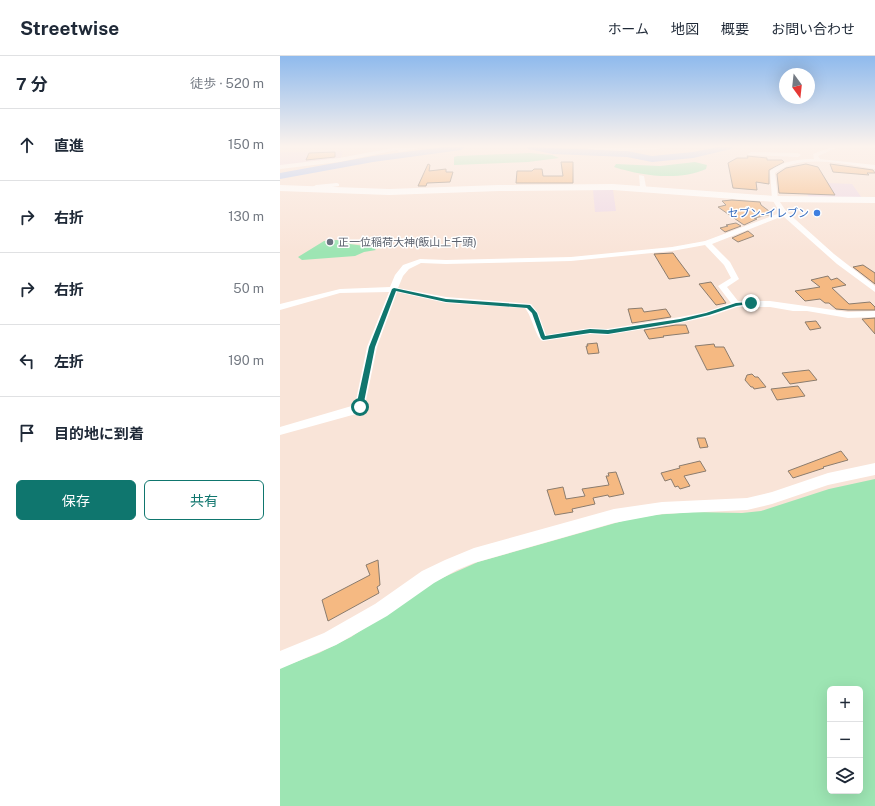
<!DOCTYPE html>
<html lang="ja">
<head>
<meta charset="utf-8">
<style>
  body { margin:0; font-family:"Public Sans","Noto Sans JP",sans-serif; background:#f2f2f3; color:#1f2937 }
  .controls { position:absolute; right:12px; bottom:12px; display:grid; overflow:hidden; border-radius:6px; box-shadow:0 4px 16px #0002 }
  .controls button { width:36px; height:36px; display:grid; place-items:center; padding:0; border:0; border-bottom:1px solid #e0e1e3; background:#fff; color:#1f2937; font:20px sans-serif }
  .compass { position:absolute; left:499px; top:12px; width:36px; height:36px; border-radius:50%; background:#fff; box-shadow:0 4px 16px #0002; rotate:165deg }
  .stop { position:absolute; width:12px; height:12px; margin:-9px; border:3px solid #0f766e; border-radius:50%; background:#fff }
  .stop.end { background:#0f766e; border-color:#fff; box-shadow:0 1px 4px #0008 }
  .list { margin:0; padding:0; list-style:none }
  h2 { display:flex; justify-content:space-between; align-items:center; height:52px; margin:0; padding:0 16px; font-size:17px }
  h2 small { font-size:13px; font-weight:400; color:#747a83 }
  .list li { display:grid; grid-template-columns:26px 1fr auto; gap:12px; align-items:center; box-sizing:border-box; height:72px; padding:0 16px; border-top:1px solid #e0e1e3 }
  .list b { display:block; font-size:15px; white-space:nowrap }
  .list em { font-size:13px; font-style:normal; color:#747a83 }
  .actions { display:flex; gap:8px; padding:12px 16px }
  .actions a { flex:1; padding:9px 0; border:1px solid #0f766e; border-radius:6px; text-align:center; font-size:14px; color:#0f766e }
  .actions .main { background:#0f766e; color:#fff }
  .icon { flex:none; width:22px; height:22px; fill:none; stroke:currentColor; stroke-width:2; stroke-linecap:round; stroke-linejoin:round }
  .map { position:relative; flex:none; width:595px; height:750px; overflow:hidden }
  header { display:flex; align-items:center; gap:24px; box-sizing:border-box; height:56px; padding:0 20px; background:#fff; border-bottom:1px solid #e0e1e3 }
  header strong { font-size:19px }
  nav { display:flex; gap:22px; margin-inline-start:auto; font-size:14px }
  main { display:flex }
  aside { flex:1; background:#fff }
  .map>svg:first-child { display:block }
  .industrial { fill:#eed8e5 }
  .green { fill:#9de5b3; fill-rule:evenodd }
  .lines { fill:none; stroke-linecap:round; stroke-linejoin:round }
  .river { fill:#aac3f4; fill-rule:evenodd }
  .building { fill:#f5b982; stroke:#8b7c6e }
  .minor { fill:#fff; fill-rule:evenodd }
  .tertiary { fill:#fff; fill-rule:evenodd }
  .primary { fill:#fff; fill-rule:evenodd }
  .route { fill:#0f766e }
  .shop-dot { fill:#3f7fe0; stroke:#fff; stroke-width:1.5 }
  .worship-dot { fill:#6b7280; stroke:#fff; stroke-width:1.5 }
  .labels { text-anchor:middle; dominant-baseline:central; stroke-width:3; stroke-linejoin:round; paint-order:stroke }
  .far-shop-label { font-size:11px; fill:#366cbe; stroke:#fff; text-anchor:end }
  .far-worship-label { font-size:11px; fill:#5b616d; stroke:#fff; text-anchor:start }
</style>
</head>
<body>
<header>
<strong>Streetwise</strong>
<nav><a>ホーム</a><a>地図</a><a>概要</a><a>お問い合わせ</a></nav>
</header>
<main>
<aside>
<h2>7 分<small>徒歩 · 520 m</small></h2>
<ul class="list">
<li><svg class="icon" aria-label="ahead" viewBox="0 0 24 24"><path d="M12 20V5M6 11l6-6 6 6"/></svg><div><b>直進</b></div><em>150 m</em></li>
<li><svg class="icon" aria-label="right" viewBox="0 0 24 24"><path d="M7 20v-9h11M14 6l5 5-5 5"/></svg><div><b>右折</b></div><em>130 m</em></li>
<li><svg class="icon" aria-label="right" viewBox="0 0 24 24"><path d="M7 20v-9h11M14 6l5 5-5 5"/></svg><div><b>右折</b></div><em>50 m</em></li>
<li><svg class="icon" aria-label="left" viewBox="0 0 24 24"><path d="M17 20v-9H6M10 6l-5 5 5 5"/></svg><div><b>左折</b></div><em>190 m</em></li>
<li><svg class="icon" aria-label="arrive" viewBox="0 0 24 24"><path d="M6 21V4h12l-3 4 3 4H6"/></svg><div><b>目的地に到着</b></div></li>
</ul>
<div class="actions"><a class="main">保存</a><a>共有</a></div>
</aside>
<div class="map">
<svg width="595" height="750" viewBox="0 0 595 750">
  <rect width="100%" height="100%" fill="#f9e4d8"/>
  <path class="industrial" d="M63 95 60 104 0 110V96Z
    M521 126 572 128 582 142H529Z
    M313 134H333L336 155 315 156Z"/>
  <path class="green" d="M250 97 272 99 279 102 248 106 174 109V101L177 100Z
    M415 106 427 109 426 113C399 125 362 120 334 111L336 108 380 110Z
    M57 184 70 188 92 191 96 194 84 196 75 200 22 204 18 201 44 185Z
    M595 423V750H0V612L39 597 71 581 153 526 198 506 346 464 374 459 412 456 462 457 481 455 549 433ZM550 633H580V735H550Z"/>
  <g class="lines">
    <path class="river" d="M164 91H185L181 94 93 106 0 123V117L93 100Z
      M247 91 347 95 372 100 413 96 438 91H452L451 93 413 102 372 106 347 101 273 98 248 93Z"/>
  </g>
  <path class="building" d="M55 96V101L26 104 29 97Z
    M467 100 487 102V104H502L504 106 489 114V128L476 126 477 134 453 132 448 107 457 102H468Z
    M281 106H293V127H236L237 115H252L254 113H262L263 120H283Z
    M148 108 150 109 149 115 166 113V116H173L170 126 147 127 146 130H138Z
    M526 108 538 111 555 139 499 137 497 118 506 112Z
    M550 108 593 114 595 117H587L589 119 553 116Z
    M452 144 480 146 481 149 493 158 474 162 477 163 464 169 438 151 446 149 442 145Z
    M456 167 461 170 445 176 440 172 448 170 446 169Z
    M468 175 474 180 458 186 452 182Z
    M393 197 398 204 410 220 389 223 374 198Z
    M583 209 595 217V228L573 211Z
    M548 220 551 224 557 222 566 229 552 232 569 248 590 246 595 251V254H568L556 253 549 247H545L540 243 525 245 515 235 540 231 531 224Z
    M431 226 446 247 436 249 419 228Z
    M362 252 364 256 386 253 391 261 352 267 348 253Z
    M595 262V278L582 263Z
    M536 265 541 272 530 274 525 266Z
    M396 269H406L409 277 383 280 384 281 369 283 364 274Z
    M317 287 319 297 308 298 306 290H308L307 288Z
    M434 288 435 291H444L454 310 427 314 415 290Z
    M529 314 537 324 510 328 502 317Z
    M472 318 475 321H478L486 331 474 333 473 331H471L465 324 467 319Z
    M518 330 525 340 497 344 491 333Z
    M417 382H425L428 391 420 392Z
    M561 395 568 404 543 411 544 412 513 422 508 415Z
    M420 405 426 415 404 420 410 430 400 433 398 430 395 431 391 423 385 425 381 417 400 412 399 410Z
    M336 416 344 438 329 441 328 439 313 442 315 448 292 453 293 456 275 459 267 434 283 431 286 443 305 440 302 433 329 429 326 420H329L328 417Z
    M98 504 100 529 97 531 99 537 48 565 42 544 90 519 86 509Z"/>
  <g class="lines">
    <path class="minor" d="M118 91H145L119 96 117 94 59 106 0 113V109L59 102Z
      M306 91H382L379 93 343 95 309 93Z
      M551 91H558L538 100 540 103 595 109V113C566 108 520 97 495 117L498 143 506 155 554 198 595 230V236L557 208 503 160 432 188 450 206 459 223 447 231 458 245H490L568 256 595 255V261L568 262 527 255H513L490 251H457L431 260 400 267 327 279 310 278 263 285C256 283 252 260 245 252L166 247 117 236 97 291 84 354 76 358 0 379V371L75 349 87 291 109 236 60 237 0 254V248L60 233 110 231 115 219 123 209 140 203 166 204 291 201 392 191 425 185 500 157 492 143 490 115C503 105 518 103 534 103L533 98ZM425 189 444 209 451 222 438 230 451 247 426 256 400 261 327 273 310 272 266 279 258 257 251 248 166 241 118 232 123 220 129 213 141 207 166 208 291 205 392 195Z
      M471 96 518 97 521 99 518 101 469 99 468 98Z
      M359 119 364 120 366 131 361 135 358 133 360 131Z
      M57 127 59 128V130L37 133 32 135 29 133 36 129Z"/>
    <path class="tertiary" d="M595 407V419L548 429 492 448 467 454 382 458 334 467 194 507 177 514 154 527 107 560 56 589 0 613V595L44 577 95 548 142 515 165 504 194 492 334 453 382 446 467 442 492 436 548 417Z"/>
    <path class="primary" d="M333 128 495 140 595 141V147L495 146 333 134 219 135 109 139 0 135V129L109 133 219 129Z"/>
  </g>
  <linearGradient id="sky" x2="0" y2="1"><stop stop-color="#8fbaed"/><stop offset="0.46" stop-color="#fcf3ed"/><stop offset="1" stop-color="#fcf3ed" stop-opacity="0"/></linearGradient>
  <rect width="595" height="196" fill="url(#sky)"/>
  <path class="route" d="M114 232 166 243 250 249 257 257 265 280 310 273 328 274 400 263 426 257 456 247 471 246 473 247 456 250 429 259 400 266 328 278 310 277 263 284 261 282 252 257 247 252 166 246 116 235 95 291 83 351 80 354 76 351 89 291 112 233Z"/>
  <circle class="shop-dot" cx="537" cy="157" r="4"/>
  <circle class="worship-dot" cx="50" cy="186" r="4"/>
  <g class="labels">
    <g class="far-shop-label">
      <text x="529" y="157">セブン-イレブン</text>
    </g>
    <g class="far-worship-label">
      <text x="58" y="186">正一位稲荷大神(飯山上千頭)</text>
    </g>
  </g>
</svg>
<div class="controls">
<button>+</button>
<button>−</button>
<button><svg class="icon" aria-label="layers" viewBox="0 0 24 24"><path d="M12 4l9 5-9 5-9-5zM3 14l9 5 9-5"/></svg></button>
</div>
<svg class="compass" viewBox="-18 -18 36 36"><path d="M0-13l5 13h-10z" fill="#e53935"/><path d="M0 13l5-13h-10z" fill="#747a83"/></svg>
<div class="stop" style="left:80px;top:351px"></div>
<div class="stop end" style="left:471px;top:247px"></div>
</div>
</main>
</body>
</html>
